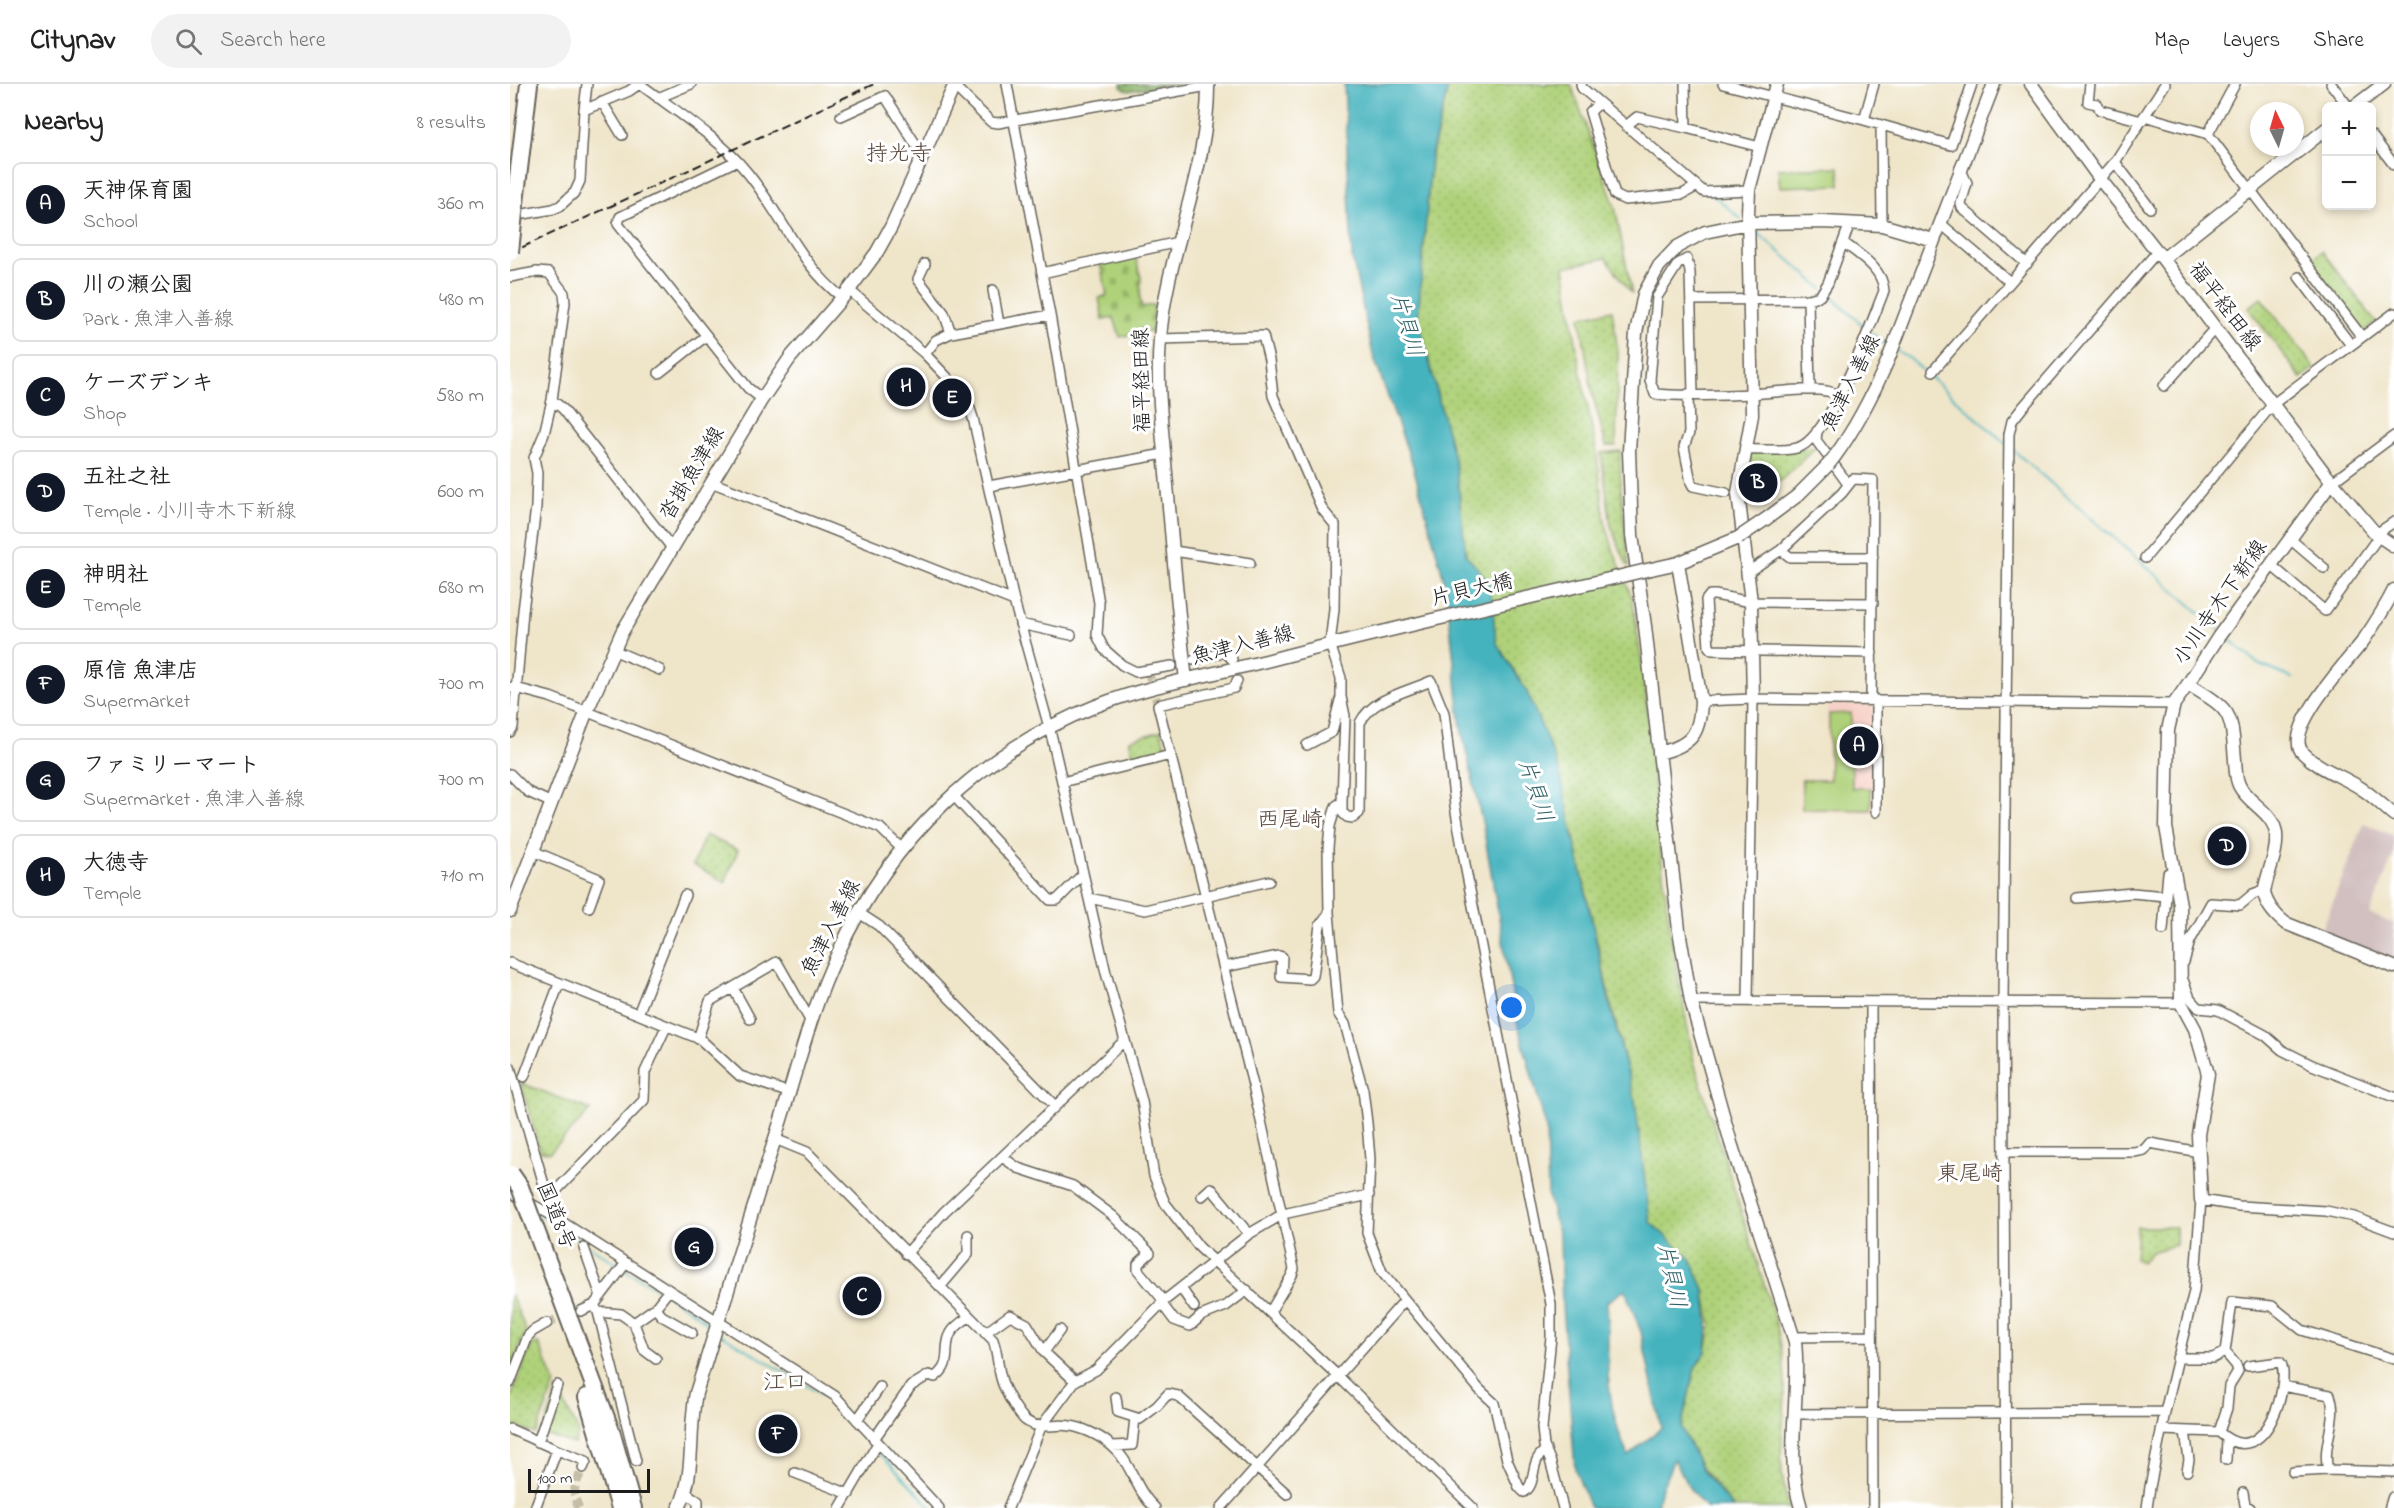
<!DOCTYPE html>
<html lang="en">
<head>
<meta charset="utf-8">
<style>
  body { margin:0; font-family:"Indie Flower","Klee One",sans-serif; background:#f2f2f2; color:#222 }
  .controls { position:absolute; right:18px; top:18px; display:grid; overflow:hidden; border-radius:9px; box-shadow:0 3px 9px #0003 }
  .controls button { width:54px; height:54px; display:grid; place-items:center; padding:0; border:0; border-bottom:2px solid #e0e0e0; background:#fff; color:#222; font:30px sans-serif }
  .compass { position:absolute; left:1740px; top:18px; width:54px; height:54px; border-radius:50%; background:#fff; box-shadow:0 3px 9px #0003; rotate:355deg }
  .scale { position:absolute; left:18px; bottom:15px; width:122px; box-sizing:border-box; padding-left:6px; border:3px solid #1c1c1c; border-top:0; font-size:16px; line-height:21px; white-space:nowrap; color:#1c1c1c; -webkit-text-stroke:4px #fff; paint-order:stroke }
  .you { position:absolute; left:1002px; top:924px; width:21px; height:21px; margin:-15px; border:4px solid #fff; border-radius:50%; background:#1a73e8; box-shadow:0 0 0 9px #1a73e833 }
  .badge { display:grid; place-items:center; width:39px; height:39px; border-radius:50%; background:#111827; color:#fff; font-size:20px; font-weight:700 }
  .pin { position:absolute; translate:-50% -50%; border:3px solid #fff; box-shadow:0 2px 6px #0006 }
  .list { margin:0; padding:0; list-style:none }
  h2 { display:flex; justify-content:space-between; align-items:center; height:78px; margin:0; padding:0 24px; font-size:26px }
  h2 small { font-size:20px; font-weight:400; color:#767676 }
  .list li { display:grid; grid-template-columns:39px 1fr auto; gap:18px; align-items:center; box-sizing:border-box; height:84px; margin:0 12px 12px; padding:0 12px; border:2px solid #e0e0e0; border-radius:9px }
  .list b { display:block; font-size:22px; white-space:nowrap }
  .list p { margin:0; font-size:20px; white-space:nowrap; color:#767676 }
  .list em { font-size:20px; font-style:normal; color:#767676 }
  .icon { flex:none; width:33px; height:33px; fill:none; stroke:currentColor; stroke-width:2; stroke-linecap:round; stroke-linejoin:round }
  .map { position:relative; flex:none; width:1884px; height:1424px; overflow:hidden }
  header { display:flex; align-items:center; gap:36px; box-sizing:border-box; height:84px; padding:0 30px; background:#fff; border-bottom:2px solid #e0e0e0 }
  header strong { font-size:28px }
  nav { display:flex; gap:33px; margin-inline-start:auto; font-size:21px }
  .search { width:420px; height:54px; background:#f2f2f2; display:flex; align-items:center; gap:15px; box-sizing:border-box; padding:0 21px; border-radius:33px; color:#767676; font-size:22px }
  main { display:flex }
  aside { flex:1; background:#fff }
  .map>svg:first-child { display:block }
  .built { fill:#f7d1c7 }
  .industrial { fill:#d2bfc0 }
  .green { fill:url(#green-dots); stroke:#66764a; stroke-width:1.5 }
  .forest { fill:url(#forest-firs); stroke:#546842; stroke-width:1.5 }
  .cemetery { fill:url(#cemetery-stones); stroke:#66764a; stroke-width:1.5 }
  .pitch { fill:#afd179; stroke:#66764a; stroke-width:1.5 }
  .water { fill:#44b3be; stroke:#30686d; stroke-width:1.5; fill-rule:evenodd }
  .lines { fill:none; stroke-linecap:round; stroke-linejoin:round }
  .stream { stroke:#44b3be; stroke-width:2 }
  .street-tunnel { stroke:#c5bda6; stroke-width:9; stroke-dasharray:9 4.5; stroke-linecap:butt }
  .street-casing { stroke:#666259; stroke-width:12 }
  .secondary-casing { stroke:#666259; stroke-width:15 }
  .highway-casing { stroke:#666259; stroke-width:20 }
  .street { stroke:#fff; stroke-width:9 }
  .secondary { stroke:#fff; stroke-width:12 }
  .highway { stroke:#fff; stroke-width:16 }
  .rail { stroke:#1c1c1c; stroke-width:2; stroke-dasharray:9 4.5; stroke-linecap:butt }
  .secondary-bridge-casing { stroke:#666259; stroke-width:15; stroke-linecap:butt }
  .highway-bridge-casing { stroke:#666259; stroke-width:20; stroke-linecap:butt }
  .secondary-bridge { stroke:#fff; stroke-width:12 }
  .highway-bridge { stroke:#fff; stroke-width:16 }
  .labels { text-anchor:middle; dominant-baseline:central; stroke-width:6; stroke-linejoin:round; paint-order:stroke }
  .street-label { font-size:21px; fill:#1c1c1c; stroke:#fff }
  .neighbourhood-label { font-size:22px; fill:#5a483d; stroke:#fff }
  .water-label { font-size:22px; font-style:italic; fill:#2e6065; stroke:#fff }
</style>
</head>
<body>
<header>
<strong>Citynav</strong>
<div class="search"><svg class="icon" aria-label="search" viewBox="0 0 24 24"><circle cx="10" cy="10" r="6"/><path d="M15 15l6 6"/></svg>Search here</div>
<nav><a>Map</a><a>Layers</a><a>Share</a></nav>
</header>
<main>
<aside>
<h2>Nearby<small>8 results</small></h2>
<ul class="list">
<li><span class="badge">A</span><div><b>天神保育園</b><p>School</p></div><em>360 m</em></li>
<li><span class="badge">B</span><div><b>川の瀬公園</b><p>Park · 魚津入善線</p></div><em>480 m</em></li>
<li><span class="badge">C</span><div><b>ケーズデンキ</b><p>Shop</p></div><em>580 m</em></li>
<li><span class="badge">D</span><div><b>五社之社</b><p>Temple · 小川寺木下新線</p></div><em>600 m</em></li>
<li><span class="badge">E</span><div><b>神明社</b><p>Temple</p></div><em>680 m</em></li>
<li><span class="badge">F</span><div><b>原信 魚津店</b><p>Supermarket</p></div><em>700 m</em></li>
<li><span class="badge">G</span><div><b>ファミリーマート</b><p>Supermarket · 魚津入善線</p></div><em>700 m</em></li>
<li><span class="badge">H</span><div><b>大徳寺</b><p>Temple</p></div><em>710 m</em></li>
</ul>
</aside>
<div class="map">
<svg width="1884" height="1424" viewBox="0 0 1884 1424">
  <defs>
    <pattern id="green-dots" width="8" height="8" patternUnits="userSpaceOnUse" patternTransform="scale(1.5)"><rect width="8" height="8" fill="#afd179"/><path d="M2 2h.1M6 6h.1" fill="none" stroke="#96b368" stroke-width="1.8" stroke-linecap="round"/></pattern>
    <pattern id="forest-firs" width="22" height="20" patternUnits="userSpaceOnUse" patternTransform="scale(1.5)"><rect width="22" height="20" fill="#8bb369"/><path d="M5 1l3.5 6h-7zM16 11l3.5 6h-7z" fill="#719156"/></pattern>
    <pattern id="cemetery-stones" width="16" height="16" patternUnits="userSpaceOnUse" patternTransform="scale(1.5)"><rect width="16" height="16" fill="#afd179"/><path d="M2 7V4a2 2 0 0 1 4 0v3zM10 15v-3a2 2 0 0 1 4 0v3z" fill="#96b368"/></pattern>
  </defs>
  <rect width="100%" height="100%" fill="#fff"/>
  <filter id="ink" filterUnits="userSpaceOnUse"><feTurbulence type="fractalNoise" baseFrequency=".0167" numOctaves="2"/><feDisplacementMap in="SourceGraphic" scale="12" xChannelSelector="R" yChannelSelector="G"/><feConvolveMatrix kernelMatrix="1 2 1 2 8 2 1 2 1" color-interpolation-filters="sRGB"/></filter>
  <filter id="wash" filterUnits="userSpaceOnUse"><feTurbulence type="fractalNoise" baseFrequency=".008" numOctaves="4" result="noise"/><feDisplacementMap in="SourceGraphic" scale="24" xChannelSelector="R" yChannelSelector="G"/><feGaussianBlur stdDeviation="1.35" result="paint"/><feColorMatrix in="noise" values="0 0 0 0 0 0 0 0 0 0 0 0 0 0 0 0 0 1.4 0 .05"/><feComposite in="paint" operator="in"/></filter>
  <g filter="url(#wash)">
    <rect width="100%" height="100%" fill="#efe5c9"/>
    <path class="built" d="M1317 620H1363L1364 728 1291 727 1290 695 1318 694Z"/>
    <path class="industrial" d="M1854 739 1884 752V769L1860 830 1884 840V878L1811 848Z"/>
    <path class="green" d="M939 0H1061L1105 123 1122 210 1096 174 1054 183 1070 285 1086 364 1095 437 1103 465 1122 514 1134 594 1153 790 1162 859 1184 978 1266 1238C1271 1260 1275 1281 1275 1303 1275 1346 1264 1382 1280 1424H1224L1192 1384 1171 1344 1185 1284 1196 1267 1201 1242 1195 1208 1181 1175 1140 1138 1125 1017 1099 912 1049 685 1017 608 986 558 980 499 956 471 946 383 908 234 921 75Z
      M1812 167 1866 238 1851 249 1798 178Z
      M1751 214 1805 284 1791 294 1738 224Z
      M1102 226 1108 268 1106 362H1096L1082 308 1070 233Z
      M1305 364 1263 404 1228 425 1236 366Z
      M1110 367 1111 405 1119 482 1117 481 1101 442 1091 369Z
      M651 647 656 666 649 671 625 677 619 656Z
      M195 751 228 766 215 798 183 781Z
      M11 999 81 1026 40 1068 30 1067Z
      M1627 1143H1666V1161L1641 1168 1632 1178 1625 1175Z
      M1 1211 16 1246 0 1289V1214Z
      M22 1260H29L45 1299 26 1350 0 1341V1316Z
      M47 1305 69 1348 64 1360 33 1350Z"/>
    <path class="forest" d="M611 0H669L618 7 611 3Z"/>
    <path class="cemetery" d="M625 171 631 194 630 215 632 223 644 221 642 248 630 246 625 249 610 253 604 234 593 236 589 214 597 211 590 180Z"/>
    <path class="pitch" d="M1329 83 1330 101 1270 103 1268 85Z
      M1341 629 1342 704H1361V726L1292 725V696H1320L1319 630Z"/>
    <path class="water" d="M834 0H939L921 71 908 234 946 383 956 471 980 499 986 558 1017 608 1049 685 1101 925 1125 1017 1140 1138 1181 1175 1195 1208 1198 1241 1196 1267 1185 1284 1171 1344 1194 1389 1223 1424H1196L1180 1405 1164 1375 1149 1411 1147 1424H1080L1065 1385 1052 1222 1050 1156 1038 1112 1036 1043 1007 938 973 742 951 644 936 503 903 382 863 271 842 173ZM1115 1206 1131 1248 1151 1344 1118 1372C1107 1347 1100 1317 1098 1289 1097 1266 1099 1242 1097 1218Z"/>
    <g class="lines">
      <path class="stream" d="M1075 0 1090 13
        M1203 111 1231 135
        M1242 144 1313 205
        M1317 209 1357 245
        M1361 249 1378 262
        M1386 266 1399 274 1496 360
        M1502 365 1708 545
        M1714 551 1748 580 1782 594
        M26 1128 110 1182
        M114 1185 153 1209
        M158 1212 188 1231 202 1244
        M209 1249 322 1317 363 1361
        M366 1365 422 1424"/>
    </g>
  </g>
  <g filter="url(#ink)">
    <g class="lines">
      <path class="street-tunnel" d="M638 587 648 621
        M37 1239 60 1231
        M69 1424C60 1407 66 1400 73 1384"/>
      <defs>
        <path id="street" d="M130 0C164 26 209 54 236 87 270 127 290 182 333 214
          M497 0 532 189
          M1071 0 1072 4 1194 108 1239 106
          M1175 0 1176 44 1250 63
          M1213 0 1354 36 1441 61 1462 0
          M1580 0 1578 18 1587 20 1590 26 1632 37
          M1821 0 1838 22
          M444 2 481 38 488 39 698 2
          M148 14 181 0
          M92 18 112 51
          M1089 19 1080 28 1105 111 1115 116 1173 110 1187 102
          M74 26 77 0
          M331 32 375 12 413 72
          M1634 32 1698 50 1852 253
          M1354 36 1364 0
          M1371 41 1372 141
          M1116 42 1127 33 1176 44
          M1698 50 1725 0
          M1862 52 1884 81
          M226 77 110 133 108 140 238 304 252 315
          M1605 78 1640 124
          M1450 84 1457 99 1451 120 1452 124 1517 180
          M2 132 43 125 50 122 65 108 70 97 74 26 119 7 129 0
          M1430 139 1500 198
          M415 180 408 195 434 229 441 249
          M0 193 27 188 39 189 54 209 55 219 42 316 34 350 24 374 27 389 26 423 13 527 3 643 0 648
          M1789 193 1841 261
          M339 206 415 270 456 313 463 334 504 517 542 654 596 889 632 1017 644 1092 655 1119 689 1163 827 1291 963 1424
          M483 206 489 240
          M1298 215 1300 306
          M1181 216 1298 215 1310 212 1318 199 1340 139
          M540 231 532 189 668 158
          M650 255 753 252 759 276 763 312 812 425 825 441 824 525 820 560 831 594V613L835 632 832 718 826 722 820 742 818 764 819 829 810 841 803 892 800 895 771 893 772 873 769 872 714 883
          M415 270 426 256 441 249 540 231 589 519 587 551 594 565 612 581 626 588 662 582
          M1423 287 1605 78 1655 0
          M149 289 196 252
          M1654 302 1705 244
          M1178 310 1179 349 1174 363 1181 398 1183 402 1216 409
          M1183 310 1180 188 1177 175 1168 180 1147 213 1140 296 1145 310C1174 313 1212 311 1242 310 1262 309 1315 300 1329 312
          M42 316 53 325 162 464
          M1307 347 1306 356 1338 400
          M1236 366C1252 365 1272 368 1287 364 1320 355 1361 239 1374 207 1373 185 1351 172 1334 159
          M201 398 504 517
          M1821 399 1884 352
          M479 402 654 370
          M1866 450 1884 438
          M1780 455 1814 484
          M1271 466 1280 473H1363
          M664 467 740 479
          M1635 474 1763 320 1884 229
          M1761 481 1815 527 1869 452
          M1238 488 1271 466 1332 409 1343 395 1363 396 1361 616
          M510 540 561 551
          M103 566 150 586
          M1362 569 1202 566 1199 563 1196 516 1200 511H1205L1241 518 1363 519
          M684 576 715 568 722 575
          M727 597 724 604 648 621 743 1001 784 1185 782 1191 760 1228
          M2 603 40 613 370 744 391 764
          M1191 617 1243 615 1664 620
          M797 661 822 648 830 616
          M0 690 18 708 42 719
          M552 698 661 671
          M442 710 540 816H547L573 790
          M832 718V728L837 733 843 734 849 729 850 639C862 614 897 608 921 597L934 629 945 722 956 786 1041 1220V1253L1032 1344 1034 1362 1040 1376 1053 1424
          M1366 728V616
          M23 767 89 795 79 823
          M579 814 635 826 759 797
          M1567 814 1622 809 1656 812 1658 789 1664 787
          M349 829 369 842 545 1022
          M819 829 828 929 835 940 853 1006 857 1039 860 1075 857 1149 872 1188 969 1305 984 1319 997 1376 1009 1403 1014 1408C1028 1400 1018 1377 1036 1366
          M1653 846 1656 812
          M1674 878 1680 857 1701 819 1730 821 1743 810 1754 806
          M0 879 190 955 230 992 280 1009
          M1673 896 1680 914 1689 924 1708 926 1755 951 1772 966 1802 981 1884 1013
          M223 904 240 935
          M1238 916 1243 615
          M1181 917 1671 919
          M1361 918 1363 1424
          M128 930 175 811
          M188 955 200 917 267 878 301 938
          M0 983 43 1132
          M14 993 49 900
          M265 1055 297 1068 483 1256C489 1272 487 1289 495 1305 499 1314 508 1329 515 1336 529 1347 544 1339 560 1342 571 1343 588 1351 597 1358 624 1378 622 1403 645 1424
          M1494 1068H1624L1634 1066 1640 1059 1689 1068
          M492 1073 508 1084 563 1102 603 1132 640 1169 628 1180V1186L654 1217
          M0 1108 43 1132 325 1312 429 1424
          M692 1112 701 1104 739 1150
          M38 1115 134 1016 135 988 156 943
          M74 1164 91 1212
          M396 1170 434 1128 615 956
          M430 1203 458 1170V1151
          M671 1204 684 1223
          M652 1220 664 1236 680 1242 691 1232 716 1222 737 1206
          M84 1221 88 1228 126 1377
          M145 1224 159 1206
          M71 1227 84 1221 116 1179
          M88 1228 111 1230 124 1239 145 1224 152 1232 182 1249
          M124 1239 134 1266 146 1275
          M475 1249 500 1231 517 1240 534 1268 550 1246
          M1284 1253 1361 1252
          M534 1268 565 1297
          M1667 1274H1703L1715 1268 1722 1218 1762 1222 1792 1246 1884 1275
          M0 1299 18 1252 23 1247 37 1239
          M1772 1302 1820 1311C1829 1335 1811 1361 1818 1386L1884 1388
          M606 1313 608 1328 630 1335 647 1322 658 1310 668 1312 777 1410
          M1284 1330 1655 1328
          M347 1336 370 1303
          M0 1345 47 1366 25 1424
          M1651 1346 1709 1348C1758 1393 1782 1291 1770 1278L1738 1282
          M1675 1347 1679 1376 1677 1387
          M1709 1348 1717 1324 1719 1302 1728 1287 1726 1281 1715 1268
          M364 1355 401 1302 419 1291 425 1293C444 1279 432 1264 441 1249 445 1242 453 1237 459 1233
          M28 1358 47 1301
          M602 1362 622 1361 625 1334
          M47 1366 76 1377 73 1384
          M1716 1376 1717 1355
          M1783 1388 1818 1386
          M285 1389 339 1410
          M176 1409 188 1417V1424
          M1733 1409 1735 1421 1740 1424
          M330 1424 368 1359
          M498 1424 531 1343 565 1297 586 1286 654 1217 739 1150 773 1130 859 1111
          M711 1424 895 1216
          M1496 1424 1493 918 1499 350 1502 337 1513 323 1647 168
          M1637 1424 1640 1403 1655 1328 1684 1207 1691 1116 1729 1122 1816 1127 1844 1133 1884 1148"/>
        <path id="secondary" d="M1521 0 1590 95 1653 175 1816 391 1866 450 1884 462
          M1845 22 1874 0
          M1653 175 1816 45
          M1325 372C1347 342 1363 310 1378 276L1484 0
          M1821 399 1709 552 1678 600C1722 627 1721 626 1725 676 1726 685 1725 695 1730 703 1739 720 1764 729 1766 750 1768 769 1757 789 1754 808 1756 821 1765 831 1775 839L1884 883
          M1256 435 1287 412 1318 381
          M1141 485 1168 479 1228 454
          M1884 506C1875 524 1864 541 1853 557 1839 576 1771 647 1793 669 1810 686 1833 692 1852 705 1863 712 1874 723 1884 731
          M676 596C668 531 663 466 657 401 653 352 646 303 650 255 656 169 699 86 698 0
          M1678 600 1664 620 1658 646 1656 743 1670 821 1671 919 1685 945 1698 990 1688 1051 1691 1116
          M1243 615 1241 518 1228 409 1242 331 1238 129 1239 106 1267 0
          M1149 669C1182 661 1190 650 1191 617L1168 479
          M0 827 76 629 112 548 252 315 280 274 339 206 367 168 381 143 445 0
          M169 1424C186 1389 178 1347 186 1309 213 1221 241 1133 268 1045 287 986 301 925 328 869 380 756 471 667 586 622 642 600 702 591 760 576 878 545 997 519 1116 491
          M1291 1424C1274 1369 1291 1314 1285 1258L1221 1059 1181 917 1169 846 1135 542 1122 451 1119 367 1126 249 1134 210 1149 182 1167 163 1195 148 1238 139 1313 138 1372 141 1423 156
          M1881 1424 1884 1414"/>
        <path id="highway" d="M5 119 19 0
          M21 1133 101 1347 123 1424
          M77 1313 110 1424"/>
      </defs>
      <use href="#street" class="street-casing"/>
      <use href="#secondary" class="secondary-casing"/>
      <use href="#highway" class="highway-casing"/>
      <use href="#street" class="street"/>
      <use href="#secondary" class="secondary"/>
      <use href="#highway" class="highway"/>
      <path class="rail" d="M0 169 364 0"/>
      <defs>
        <path id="secondary-bridge" d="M1318 381 1325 372
          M1228 454 1256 435
          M1116 491 1141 485"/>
        <path id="highway-bridge" d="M0 168 5 119
          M1 1090 10 1103 21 1133"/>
      </defs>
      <use href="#secondary-bridge" class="secondary-bridge-casing"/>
      <use href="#highway-bridge" class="highway-bridge-casing"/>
      <use href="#secondary-bridge" class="secondary-bridge"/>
      <use href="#highway-bridge" class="highway-bridge"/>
    </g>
  </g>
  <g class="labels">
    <g class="street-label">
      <text transform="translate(1714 223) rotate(53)">福平経田線</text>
      <text transform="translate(633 296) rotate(-91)">福平経田線</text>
      <text transform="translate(1342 299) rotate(-63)">魚津入善線</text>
      <text transform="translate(183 390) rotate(-59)">沓掛魚津線</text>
      <text transform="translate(962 507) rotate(-13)">片貝大橋</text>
      <text transform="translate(1711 519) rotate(-55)">小川寺木下新線</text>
      <text transform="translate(733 562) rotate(-14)">魚津入善線</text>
      <text transform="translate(322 844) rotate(-63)">魚津入善線</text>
      <text transform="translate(45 1132) rotate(68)">国道8号</text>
    </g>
    <g class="neighbourhood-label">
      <text x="389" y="71">持光寺</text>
      <text x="780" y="737">西尾崎</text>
      <text x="1460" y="1091">東尾崎</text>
      <text x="275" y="1300">江口</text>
    </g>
    <g class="water-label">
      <text transform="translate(895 241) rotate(74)">片貝川</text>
      <text transform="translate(1024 707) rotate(71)">片貝川</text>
      <text transform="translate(1160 1192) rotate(78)">片貝川</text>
    </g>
  </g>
</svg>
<div class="controls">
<button>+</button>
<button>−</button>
</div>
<svg class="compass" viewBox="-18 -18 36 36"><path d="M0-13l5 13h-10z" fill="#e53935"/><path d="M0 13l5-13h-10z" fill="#767676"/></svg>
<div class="scale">100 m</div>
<div class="you"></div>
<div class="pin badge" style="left:1349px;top:662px">A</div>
<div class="pin badge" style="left:1248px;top:399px">B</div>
<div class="pin badge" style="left:352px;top:1212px">C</div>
<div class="pin badge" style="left:1717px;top:762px">D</div>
<div class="pin badge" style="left:442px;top:314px">E</div>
<div class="pin badge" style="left:268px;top:1350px">F</div>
<div class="pin badge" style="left:184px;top:1163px">G</div>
<div class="pin badge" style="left:396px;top:303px">H</div>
</div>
</main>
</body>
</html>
